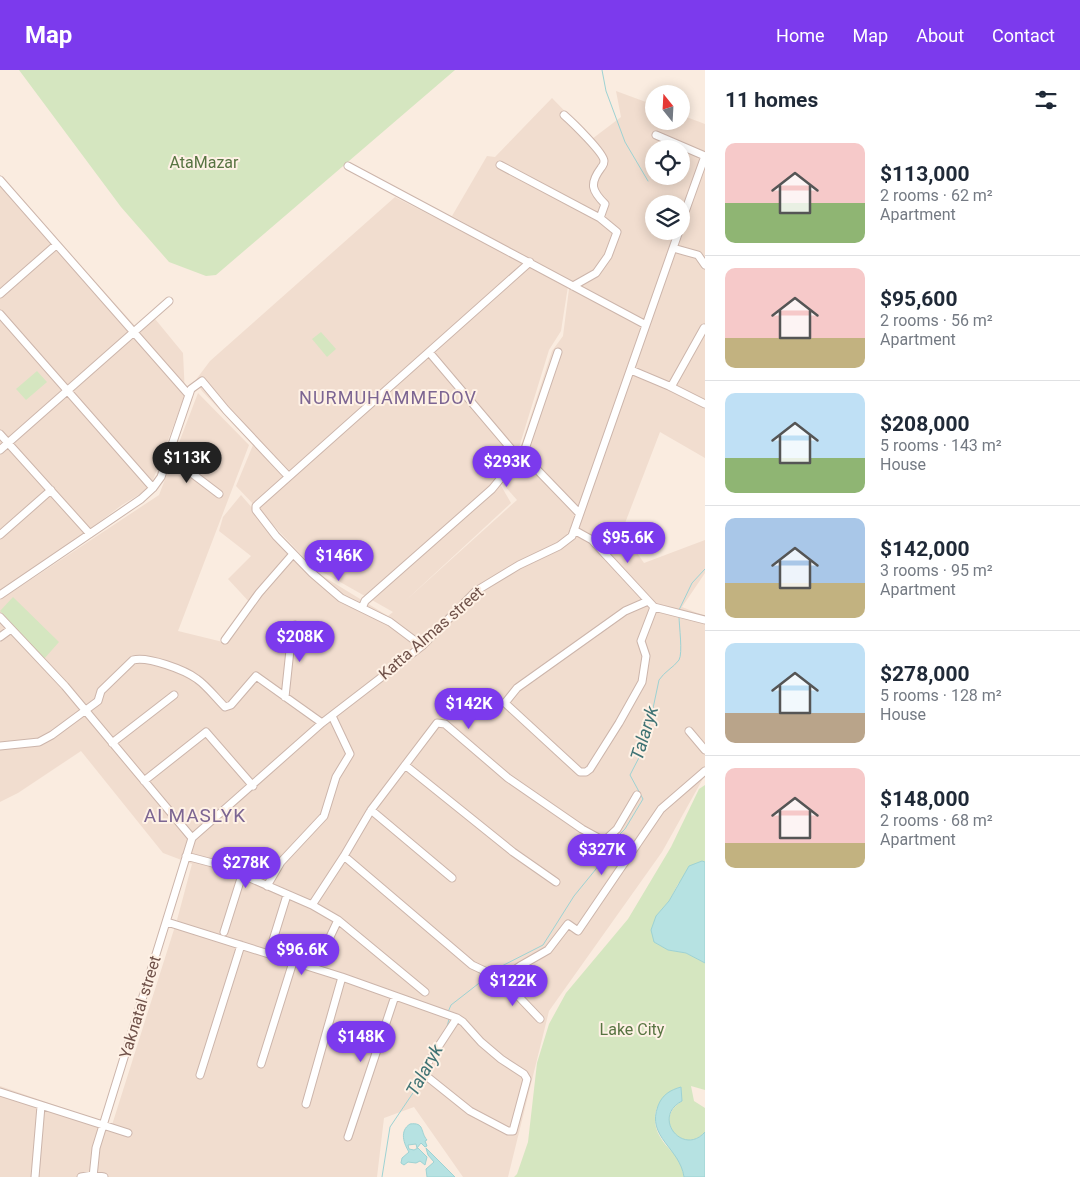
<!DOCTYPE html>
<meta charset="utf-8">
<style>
body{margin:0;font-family:Roboto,sans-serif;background:#f6f6f7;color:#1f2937;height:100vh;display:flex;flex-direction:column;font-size:19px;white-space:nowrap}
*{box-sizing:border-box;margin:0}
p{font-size:16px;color:#747a83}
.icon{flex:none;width:28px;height:28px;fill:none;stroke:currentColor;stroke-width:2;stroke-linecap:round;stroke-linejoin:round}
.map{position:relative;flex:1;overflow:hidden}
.drawer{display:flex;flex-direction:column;background:#fff;width:375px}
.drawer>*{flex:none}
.needle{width:32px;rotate:342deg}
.controls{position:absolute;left:645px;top:15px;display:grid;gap:10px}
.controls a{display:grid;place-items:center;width:45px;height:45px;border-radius:50%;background:#fff;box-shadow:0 2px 12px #0003;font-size:25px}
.price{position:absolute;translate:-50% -42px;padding:0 11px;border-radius:18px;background:#7c3aed;color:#fff;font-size:16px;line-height:32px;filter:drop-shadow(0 1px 2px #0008)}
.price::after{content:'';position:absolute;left:50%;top:30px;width:15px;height:11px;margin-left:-8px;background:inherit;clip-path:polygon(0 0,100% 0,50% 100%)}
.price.active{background:#222;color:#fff}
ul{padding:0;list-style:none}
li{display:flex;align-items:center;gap:15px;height:125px;padding:0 20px}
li+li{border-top:1px solid #e0e1e3}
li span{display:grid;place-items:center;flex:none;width:140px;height:100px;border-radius:10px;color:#555}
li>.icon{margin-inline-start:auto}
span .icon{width:60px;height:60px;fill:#fffc;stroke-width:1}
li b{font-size:21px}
h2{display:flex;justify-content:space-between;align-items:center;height:60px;padding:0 20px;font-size:21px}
header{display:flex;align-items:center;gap:30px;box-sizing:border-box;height:70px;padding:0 25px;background:#7c3aed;color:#fff}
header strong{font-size:24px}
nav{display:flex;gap:28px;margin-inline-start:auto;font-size:18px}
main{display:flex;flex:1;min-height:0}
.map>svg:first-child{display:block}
</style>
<header>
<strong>Map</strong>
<nav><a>Home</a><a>Map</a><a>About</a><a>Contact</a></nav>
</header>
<main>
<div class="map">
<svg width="705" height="1107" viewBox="0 0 705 1107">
<rect width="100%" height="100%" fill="#faece0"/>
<path fill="#f1ddcf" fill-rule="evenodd" d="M 616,21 L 654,35 L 654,51 L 681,51 L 681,45 L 705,54 L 705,388 L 660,362 L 622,461 L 644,493 L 705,470 L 705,503 L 682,537 L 705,546 L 705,705 L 662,782 L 549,941 L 508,1107 L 463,1107 L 414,1037 L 384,1048 L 377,1107 L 0,1107 L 0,1016 L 112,1055 L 177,850 L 192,794 L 163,783 L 81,681 L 18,723 L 0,732 L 0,530 L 159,425 L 198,323 L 249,375 L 178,561 L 227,573 L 252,535 L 228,509 L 251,486 L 219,461 L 223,447 L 241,425 L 298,491 L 388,546 L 393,542 L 312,496 L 236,416 L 253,375 L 202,321 L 195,311 L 210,291 L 395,127 L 568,216 L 561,261 L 549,280 L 513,397 L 500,414 L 511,433 L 404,532 L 517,430 L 503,414 L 525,392 L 519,382 L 552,281 L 563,266 L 570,211 L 452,146 L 487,86 L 495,87 L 552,28 L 592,69 L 621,47 ZM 654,79 L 681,79 L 681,106 L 654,106 ZM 654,134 L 681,134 L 681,161 L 654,161 Z
M 0,105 L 136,257 L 151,244 L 183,283 L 185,325 L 150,418 L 122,435 L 0,526 Z"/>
<path fill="#d5e6c0" d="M 19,0 L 455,0 L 216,205 L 206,206 L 169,192 L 121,137 Z
M 321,262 L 336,279 L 327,287 L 312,269 Z
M 37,301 L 47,312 L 26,330 L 16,319 Z
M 13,527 L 59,572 L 44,589 L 0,541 Z
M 705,715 L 705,792 L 701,791 L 678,814 L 669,831 L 656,846 L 654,872 L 668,880 L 686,883 L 705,893 L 705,1020 L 691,1016 L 694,1031 L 705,1038 L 705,1062 C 684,1086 651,1050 682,1031 L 681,1017 C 661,1024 649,1042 658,1063 C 667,1082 680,1082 684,1107 L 514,1107 L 517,1104 L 528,1072 L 537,993 L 549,954 L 566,923 L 628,849 L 671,777 L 699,719 Z"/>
<path fill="#b6e2e2" stroke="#9dd2d3" d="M 702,791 L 705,792 L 705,893 L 686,883 L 668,880 L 654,872 L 651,860 L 656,846 L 669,831 L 689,796 Z
M 681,1017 L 682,1031 C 651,1047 683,1087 705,1062 L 705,1107 L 684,1107 C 680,1078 646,1067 658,1036 C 662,1025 670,1020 681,1017 Z
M 410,1054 C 425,1052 420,1062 427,1070 L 425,1071 L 427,1076 L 425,1077 L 421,1073 L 417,1078 L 416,1074 L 408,1075 L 409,1079 L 414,1080 L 418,1078 L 427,1087 L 425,1095 L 420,1091 L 416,1093 L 408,1092 L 404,1095 L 401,1093 L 402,1088 L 409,1082 C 404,1074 399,1061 410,1054 Z
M 426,1078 L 455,1107 L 427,1107 L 426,1099 L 434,1092 L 428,1085 Z"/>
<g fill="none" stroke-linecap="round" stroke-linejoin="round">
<path stroke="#9dd2d3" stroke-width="1" d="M 602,0 L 606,21 L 625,72 L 648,111
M 679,540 L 692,513 L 705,499
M 494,900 L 543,875 L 574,826 L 596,799 L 619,765 L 625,759 L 643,729 L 630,705 L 645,676 L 659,610 C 664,602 674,597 679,590 C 683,583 679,556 679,546
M 448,942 L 451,935 L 487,907
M 447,957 L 449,949
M 382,1107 L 390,1057 L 417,1017 L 423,997"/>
<defs>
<path id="minor" d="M 564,45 C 572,52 604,83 604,91 C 604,95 603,95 601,98 C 589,114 592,121 605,134 L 600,148
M 656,65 L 705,86
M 500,95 L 600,148 L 617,162 L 608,186 L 596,203 L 573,216
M 348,96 L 646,255
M 0,110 L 189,325
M 681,153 L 705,86
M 673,178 L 698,185 L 705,195
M 0,224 L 56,175
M 0,244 L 153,418
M 631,300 L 669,316 L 705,334
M 671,317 L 704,258
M 0,364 L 90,464
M 0,380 L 169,231
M 523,385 L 579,443
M 169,386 L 219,424
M 518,387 L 523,385 L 558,282
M 574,460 L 592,470 L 654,537 L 705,550
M 0,465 L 51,420
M 0,525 L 141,429 L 153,418 L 161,407 L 191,319 L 202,311 L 226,340 L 288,406
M 648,531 L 625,541 L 517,618 L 505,633 L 580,702 L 586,702 L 590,699 L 619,653 L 642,612 L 646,586 L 641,571 L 654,537
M 362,538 L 365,531 L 492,419 L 518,387 L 429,282
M 0,547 L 65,616 L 192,768
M 0,567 L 11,559
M 225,570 L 259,523 L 293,484
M 422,576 L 390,552 L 341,528 L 312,503 L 276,466 L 256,440 L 256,436 L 530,192
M 285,627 L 290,580 L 295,555
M 689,661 L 705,680
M 112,673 L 174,625
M 0,676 L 39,672 L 52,665 L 98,631 L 101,621 L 133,590 C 148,586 185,600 197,609 C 207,616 216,628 225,637 L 231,635 L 256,606 L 322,653
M 405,695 L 513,782 L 556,812
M 144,711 L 206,662 L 253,716
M 371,740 L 452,808
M 192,768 L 322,653 L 422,576 L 476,521 L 519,495 L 559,476 L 572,466 L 679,161
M 186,786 L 220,795 L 312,835 L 338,850 L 425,922
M 344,786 L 472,895 L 502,909 L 540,949
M 267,816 L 281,792 L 324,746 L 336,707 L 350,684 L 332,646
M 312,835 L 344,786 L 371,740 L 437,653 L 445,654 L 508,708 L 582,759 L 604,771 L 617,759 L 637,725
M 167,852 L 342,907 L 457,948 L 463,952 L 481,972 L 501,989 L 524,1004 L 527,1009 L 513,1061 L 508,1061 L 470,1041 L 425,1005 L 427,994 L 457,948
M 224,862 L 242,805
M 273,870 L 287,825
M 321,886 L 338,850
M 502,909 L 520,896 L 548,880 L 568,854 L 578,861 L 661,739 L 705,701
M 261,994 L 293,892
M 200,1005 L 241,875
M 0,1022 L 128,1063
M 306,1034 L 342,907
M 348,1067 L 395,926
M 35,1107 L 41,1036
M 81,1107 L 93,1105 L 104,1107
M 93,1107 L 96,1078 L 192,768"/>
</defs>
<use href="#minor" stroke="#ccb5ab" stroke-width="9"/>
<use href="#minor" stroke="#fff" stroke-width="7"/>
</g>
<g text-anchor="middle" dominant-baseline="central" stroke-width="4" stroke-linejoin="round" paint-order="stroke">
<g font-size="16" fill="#587442" stroke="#fef1e5">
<text x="204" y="92">AtaMazar</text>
<text x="632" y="959">Lake City</text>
</g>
<g font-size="16" fill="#6f5149" stroke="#fef1e5">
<text transform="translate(431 563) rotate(-41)">Katta Almas street</text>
<text transform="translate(140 937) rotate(-73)">Yakлatal street</text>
</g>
<g font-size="18" letter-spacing="1" fill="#7c6592" stroke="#fef1e5">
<text x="388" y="327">NURMUHAMMEDOV</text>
</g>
<g font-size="18" font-style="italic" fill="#3f7374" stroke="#fef1e5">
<text transform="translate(644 663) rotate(-73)">Talaryk</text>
<text transform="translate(424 1000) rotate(-61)">Talaryk</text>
</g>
<g font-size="19" letter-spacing="1" fill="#7c6592" stroke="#fef1e5">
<text x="195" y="745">ALMASLYK</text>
</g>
</g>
</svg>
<div class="controls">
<a><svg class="needle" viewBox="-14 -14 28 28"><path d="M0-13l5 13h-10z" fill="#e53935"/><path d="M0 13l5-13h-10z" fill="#747a83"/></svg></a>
<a><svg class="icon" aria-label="locate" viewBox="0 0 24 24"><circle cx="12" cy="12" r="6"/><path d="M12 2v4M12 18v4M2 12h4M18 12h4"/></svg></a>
<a><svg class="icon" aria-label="layers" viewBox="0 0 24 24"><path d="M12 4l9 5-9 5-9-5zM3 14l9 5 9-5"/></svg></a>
</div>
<b class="price active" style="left:187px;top:414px">$113K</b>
<b class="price" style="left:507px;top:418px">$293K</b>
<b class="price" style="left:628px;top:494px">$95.6K</b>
<b class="price" style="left:339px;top:512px">$146K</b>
<b class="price" style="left:300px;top:593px">$208K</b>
<b class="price" style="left:469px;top:660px">$142K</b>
<b class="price" style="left:602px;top:806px">$327K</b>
<b class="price" style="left:246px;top:819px">$278K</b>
<b class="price" style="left:302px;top:906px">$96.6K</b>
<b class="price" style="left:513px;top:937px">$122K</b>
<b class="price" style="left:361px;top:993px">$148K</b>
</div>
<section class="drawer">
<h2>11 homes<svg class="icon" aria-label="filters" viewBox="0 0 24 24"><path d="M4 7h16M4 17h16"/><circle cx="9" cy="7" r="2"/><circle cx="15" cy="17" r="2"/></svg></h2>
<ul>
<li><span style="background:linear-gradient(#f6c9c9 60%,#8fb573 0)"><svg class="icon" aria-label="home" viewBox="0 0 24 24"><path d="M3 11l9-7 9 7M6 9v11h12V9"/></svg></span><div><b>$113,000</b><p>2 rooms · 62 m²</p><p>Apartment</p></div></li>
<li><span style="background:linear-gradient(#f6c9c9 70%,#c2b280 0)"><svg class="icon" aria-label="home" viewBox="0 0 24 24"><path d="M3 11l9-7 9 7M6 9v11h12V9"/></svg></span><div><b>$95,600</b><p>2 rooms · 56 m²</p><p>Apartment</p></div></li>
<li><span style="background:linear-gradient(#bfe0f5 65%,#8fb573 0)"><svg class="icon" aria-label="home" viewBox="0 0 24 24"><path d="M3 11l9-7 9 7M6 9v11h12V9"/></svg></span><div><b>$208,000</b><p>5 rooms · 143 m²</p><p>House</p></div></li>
<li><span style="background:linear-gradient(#a9c7e8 65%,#c2b280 0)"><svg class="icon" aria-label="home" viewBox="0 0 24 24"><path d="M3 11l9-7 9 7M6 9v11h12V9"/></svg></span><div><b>$142,000</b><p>3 rooms · 95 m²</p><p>Apartment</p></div></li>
<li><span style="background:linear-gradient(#bfe0f5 70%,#b9a48a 0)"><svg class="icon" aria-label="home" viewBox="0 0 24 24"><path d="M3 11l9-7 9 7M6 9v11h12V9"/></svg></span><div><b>$278,000</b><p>5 rooms · 128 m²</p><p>House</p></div></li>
<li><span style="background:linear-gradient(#f6c9c9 75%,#c2b280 0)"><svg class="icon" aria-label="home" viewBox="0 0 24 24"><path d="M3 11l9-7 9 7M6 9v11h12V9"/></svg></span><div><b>$148,000</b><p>2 rooms · 68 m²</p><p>Apartment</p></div></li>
</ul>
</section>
</main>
